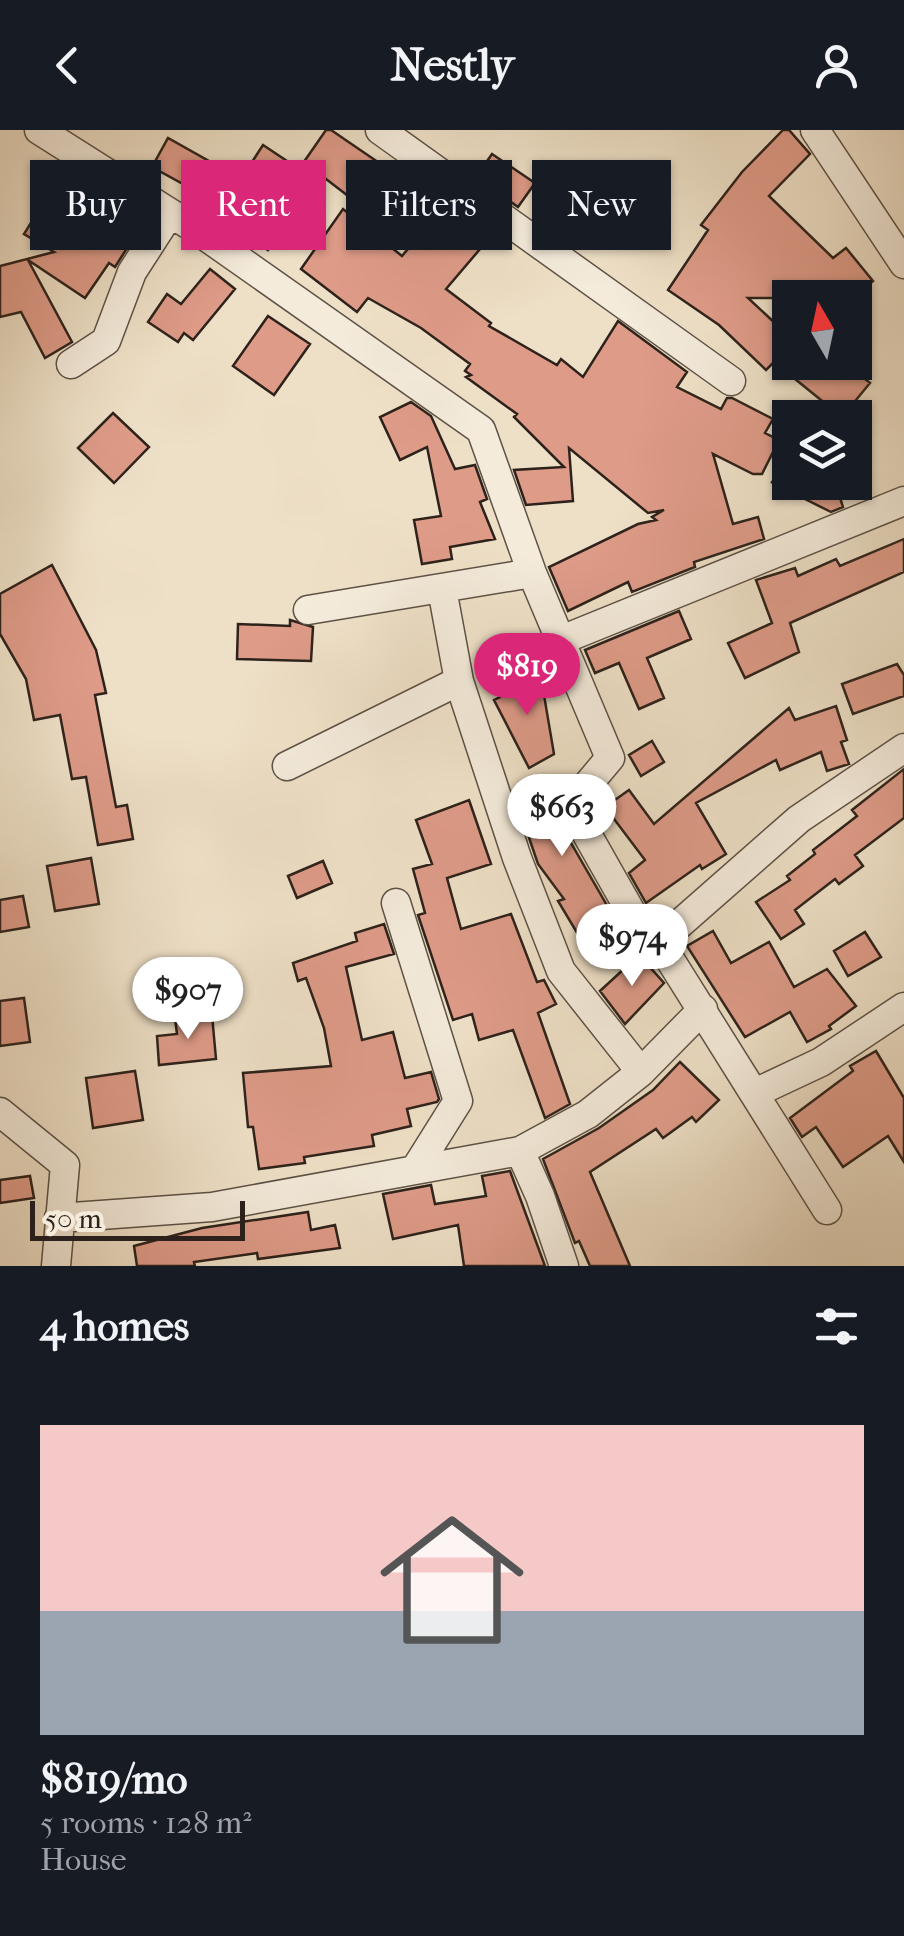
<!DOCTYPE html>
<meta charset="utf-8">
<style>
body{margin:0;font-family:"IM FELL French Canon",serif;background:#242831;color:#f1f3f6;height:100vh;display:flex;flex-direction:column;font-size:38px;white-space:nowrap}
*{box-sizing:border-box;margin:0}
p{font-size:32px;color:#9ea1a6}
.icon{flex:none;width:55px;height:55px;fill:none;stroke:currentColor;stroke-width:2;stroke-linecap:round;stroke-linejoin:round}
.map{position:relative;height:1136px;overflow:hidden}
.panel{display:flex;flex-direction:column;background:#171b24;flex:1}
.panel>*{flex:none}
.banner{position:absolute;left:30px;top:30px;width:845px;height:90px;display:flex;gap:20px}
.needle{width:65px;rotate:351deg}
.buttons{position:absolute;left:772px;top:150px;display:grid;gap:20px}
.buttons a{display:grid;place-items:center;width:100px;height:100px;border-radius:0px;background:#171b24;box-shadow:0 2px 8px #0004;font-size:50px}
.scale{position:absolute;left:30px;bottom:25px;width:215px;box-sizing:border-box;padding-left:10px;border:5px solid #2d221b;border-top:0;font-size:28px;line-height:35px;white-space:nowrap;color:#2d221b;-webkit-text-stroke:8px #f4ebdb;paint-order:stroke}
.price{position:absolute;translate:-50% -85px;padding:0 22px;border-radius:35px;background:#fff;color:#222;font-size:32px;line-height:65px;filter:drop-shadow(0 2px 5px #0008)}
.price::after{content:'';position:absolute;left:50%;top:60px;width:30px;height:22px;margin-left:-15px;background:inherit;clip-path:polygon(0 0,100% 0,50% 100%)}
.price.active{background:#db2777;color:#fff}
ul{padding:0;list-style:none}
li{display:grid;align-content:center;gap:20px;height:530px;padding:0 40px}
li span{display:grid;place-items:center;height:310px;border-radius:0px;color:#555}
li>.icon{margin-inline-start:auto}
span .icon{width:180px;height:180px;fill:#fffc;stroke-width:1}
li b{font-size:42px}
h2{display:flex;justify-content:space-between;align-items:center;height:120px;padding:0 40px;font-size:42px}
.tag{padding:0 35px;border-radius:0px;background:#171b24;box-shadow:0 2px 8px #0004;font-size:35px;line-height:90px}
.tag.active{background:#db2777;color:#fff}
header{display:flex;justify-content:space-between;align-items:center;height:130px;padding:0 40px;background:#171b24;font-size:45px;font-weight:700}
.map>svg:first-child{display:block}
</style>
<header><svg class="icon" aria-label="back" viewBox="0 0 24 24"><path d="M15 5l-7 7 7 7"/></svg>Nestly<svg class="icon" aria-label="person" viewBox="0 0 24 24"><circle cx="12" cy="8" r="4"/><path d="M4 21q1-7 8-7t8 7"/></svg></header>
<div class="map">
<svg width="904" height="1136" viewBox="0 0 904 1136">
<rect width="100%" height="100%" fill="#eee0c7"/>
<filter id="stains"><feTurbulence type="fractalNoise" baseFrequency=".002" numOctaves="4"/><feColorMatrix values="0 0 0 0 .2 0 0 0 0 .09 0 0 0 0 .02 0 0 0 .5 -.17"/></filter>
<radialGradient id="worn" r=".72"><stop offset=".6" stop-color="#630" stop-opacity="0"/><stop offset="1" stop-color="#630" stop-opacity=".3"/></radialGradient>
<path fill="#de9b88" stroke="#2d221b" stroke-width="2.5" d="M 326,0 L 331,0 L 391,41 L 365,79 L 326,49 L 268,120 L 216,87 L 223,76 L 152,37 L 168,8 L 241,49 L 263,15 L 299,39 Z
M 783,0 L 789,0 L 810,24 L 769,66 L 833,128 L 846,118 L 873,151 L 852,168 L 748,168 L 790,207 L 790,232 L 844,232 L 870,253 L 842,287 L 774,232 L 766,240 L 719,195 L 668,160 L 708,100 L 701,95 L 742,42 Z
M 492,24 L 535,53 L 518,77 L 476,47 Z
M 58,49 L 141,96 L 115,137 L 109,133 L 85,168 L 28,130 L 72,212 L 45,228 L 21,182 L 0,187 L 0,136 L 54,122 L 24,104 Z
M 443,77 L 486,112 L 446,159 L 491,193 L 489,196 L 557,235 L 561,229 L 583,247 L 618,191 L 687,242 L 677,257 L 721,279 L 727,268 L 732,268 L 773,289 L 765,303 L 779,310 L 762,344 L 753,344 L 713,324 L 733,394 L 758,387 L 764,409 L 694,432 L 695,437 L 632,462 L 628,452 L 568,481 L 549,437 L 638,394 L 656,390 L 652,387 L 664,380 L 648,383 L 569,318 L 573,371 L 526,375 L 514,340 L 564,337 L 514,287 L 517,284 L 466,247 L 471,245 L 465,241 L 470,234 L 421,198 L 368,168 L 357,182 L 301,139 L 343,79 L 402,126 Z
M 210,139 L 235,159 L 193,210 L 184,203 L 178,212 L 148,192 L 167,164 L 181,174 Z
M 268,186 L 310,214 L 274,265 L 233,236 Z
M 411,272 L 431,286 L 455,339 L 475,335 L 487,369 L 480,372 L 495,409 L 450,417 L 452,429 L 422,434 L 414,390 L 441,386 L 427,317 L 400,330 L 380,287 Z
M 113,283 L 149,317 L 114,353 L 78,318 Z
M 771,352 L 835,352 L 843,377 L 831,382 Z
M 904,409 L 904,442 L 790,493 L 799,522 L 745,548 L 728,513 L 772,493 L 756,450 L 795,438 L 798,446 L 836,429 L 840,436 Z
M 52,435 L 96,520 L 106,563 L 95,565 L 116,677 L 127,675 L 133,709 L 98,715 L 86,647 L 72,649 L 60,585 L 34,590 L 26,549 L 0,504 L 0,464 Z
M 679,481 L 691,509 L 647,528 L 664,568 L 639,579 L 619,533 L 595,543 L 585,520 Z
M 290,490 L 313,497 L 311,531 L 237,529 L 238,494 L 290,496 Z
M 897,534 L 904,545 L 904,566 L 853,584 L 842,554 Z
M 534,542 L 544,565 L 554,624 L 529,638 L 494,570 L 500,567 L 497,557 Z
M 836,576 L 847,610 L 841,612 L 849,634 L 827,641 L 821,622 L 780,640 L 776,630 L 696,673 L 726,724 L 702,739 L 700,735 L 646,773 L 629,743 L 645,730 L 605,677 L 629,660 L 654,694 L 789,578 L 795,590 Z
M 652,611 L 664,632 L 641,646 L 629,625 Z
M 904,639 L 904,688 L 855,725 L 863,736 L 839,754 L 835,749 L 795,780 L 804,794 L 781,809 L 756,772 L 790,750 L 787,746 L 815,724 L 813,720 L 857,686 L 852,680 Z
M 558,649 L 567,706 L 616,791 L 582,811 L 558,771 L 564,769 L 538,734 L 525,696 L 519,656 Z
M 469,670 L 491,734 L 447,748 L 461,799 L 511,784 L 537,852 L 544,850 L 556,874 L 538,883 L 570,974 L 545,988 L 513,900 L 479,910 L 472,884 L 453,890 L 418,785 L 425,783 L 413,739 L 432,734 L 416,690 Z
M 91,728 L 99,774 L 55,781 L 47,736 Z
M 323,731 L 332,753 L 297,768 L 288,746 Z
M 23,766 L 29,797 L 0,802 L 0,770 Z
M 384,794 L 394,824 L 346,837 L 362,910 L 393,902 L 405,948 L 431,942 L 439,969 L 437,972 L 407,979 L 411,996 L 372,1005 L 374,1016 L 304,1027 L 305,1033 L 259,1039 L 253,997 L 248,997 L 243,943 L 331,936 L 324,898 L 306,848 L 298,851 L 293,833 L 357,811 L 355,803 Z
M 713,801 L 731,833 L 769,812 L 794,857 L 827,839 L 856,876 L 829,896 L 831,899 L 807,912 L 790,882 L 745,907 L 687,816 Z
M 865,802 L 881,827 L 848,846 L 834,821 Z
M 639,825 L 664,853 L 625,894 L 600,861 Z
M 24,868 L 30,912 L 0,916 L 0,871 Z
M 212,885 L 216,929 L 159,935 L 157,906 L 177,904 L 175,888 Z
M 876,921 L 904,968 L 904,1032 L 888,1006 L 843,1037 L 816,997 L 802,1007 L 790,988 L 853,941 L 850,936 Z
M 680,932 L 719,970 L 696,992 L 692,987 L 663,1008 L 656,999 L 590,1042 L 630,1136 L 590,1136 L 579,1111 L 575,1113 L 543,1029 L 599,998 L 653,960 Z
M 135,941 L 143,990 L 93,998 L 86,948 Z
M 510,1041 L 545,1136 L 464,1136 L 458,1095 L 393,1109 L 383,1064 L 431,1055 L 435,1074 L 486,1066 L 482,1046 Z
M 30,1046 L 34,1068 L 0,1073 L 0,1050 Z
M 308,1082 L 311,1100 L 335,1095 L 340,1118 L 258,1129 L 257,1123 L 194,1132 L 195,1136 L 137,1136 L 134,1116 L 202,1098 Z"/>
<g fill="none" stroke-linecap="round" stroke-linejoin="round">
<defs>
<path id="minor" d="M 39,0 L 194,98 L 481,300 L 532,443 L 610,628 L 584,659 L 584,699 L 635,789 L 659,812 L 827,1080
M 380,0 L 731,251
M 815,0 L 904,134
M 71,234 L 106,211 L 132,142 L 170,83
M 442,459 L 459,551 L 517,728 L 561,841 L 641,942
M 308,480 L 532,443
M 559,511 L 904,371
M 287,636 L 459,551
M 396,773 L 458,971 L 416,1038
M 659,812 L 799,689 L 904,618
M 755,963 L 821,932 L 904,877
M 0,982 L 65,1035 L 56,1136
M 520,1021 L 540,1066 L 564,1136
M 59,1088 L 212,1077 L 520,1021 L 588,984 L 641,942 L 703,879"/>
</defs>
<use href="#minor" stroke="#5d5246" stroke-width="31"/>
<use href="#minor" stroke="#f4ebdb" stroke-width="28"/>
</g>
<rect width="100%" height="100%" filter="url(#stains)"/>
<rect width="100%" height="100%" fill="url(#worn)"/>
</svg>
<div class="buttons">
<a><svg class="needle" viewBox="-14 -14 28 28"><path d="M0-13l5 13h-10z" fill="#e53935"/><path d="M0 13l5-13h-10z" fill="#9ea1a6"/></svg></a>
<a><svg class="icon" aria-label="layers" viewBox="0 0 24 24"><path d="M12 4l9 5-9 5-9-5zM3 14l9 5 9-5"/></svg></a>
</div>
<div class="scale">50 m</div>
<b class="price active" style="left:527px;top:588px">$819</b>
<b class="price" style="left:562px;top:729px">$663</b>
<b class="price" style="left:632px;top:859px">$974</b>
<b class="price" style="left:188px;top:912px">$907</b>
<div class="banner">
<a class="tag">Buy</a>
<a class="tag active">Rent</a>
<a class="tag">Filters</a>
<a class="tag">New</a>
</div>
</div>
<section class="panel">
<h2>4 homes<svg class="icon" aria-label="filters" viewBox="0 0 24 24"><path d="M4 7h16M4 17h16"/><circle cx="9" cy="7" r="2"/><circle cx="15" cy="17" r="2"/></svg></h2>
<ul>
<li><span style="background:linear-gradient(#f6c9c9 60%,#9aa5b1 0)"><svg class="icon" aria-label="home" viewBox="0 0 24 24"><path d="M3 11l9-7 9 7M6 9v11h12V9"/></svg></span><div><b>$819/mo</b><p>5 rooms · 128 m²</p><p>House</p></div></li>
</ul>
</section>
